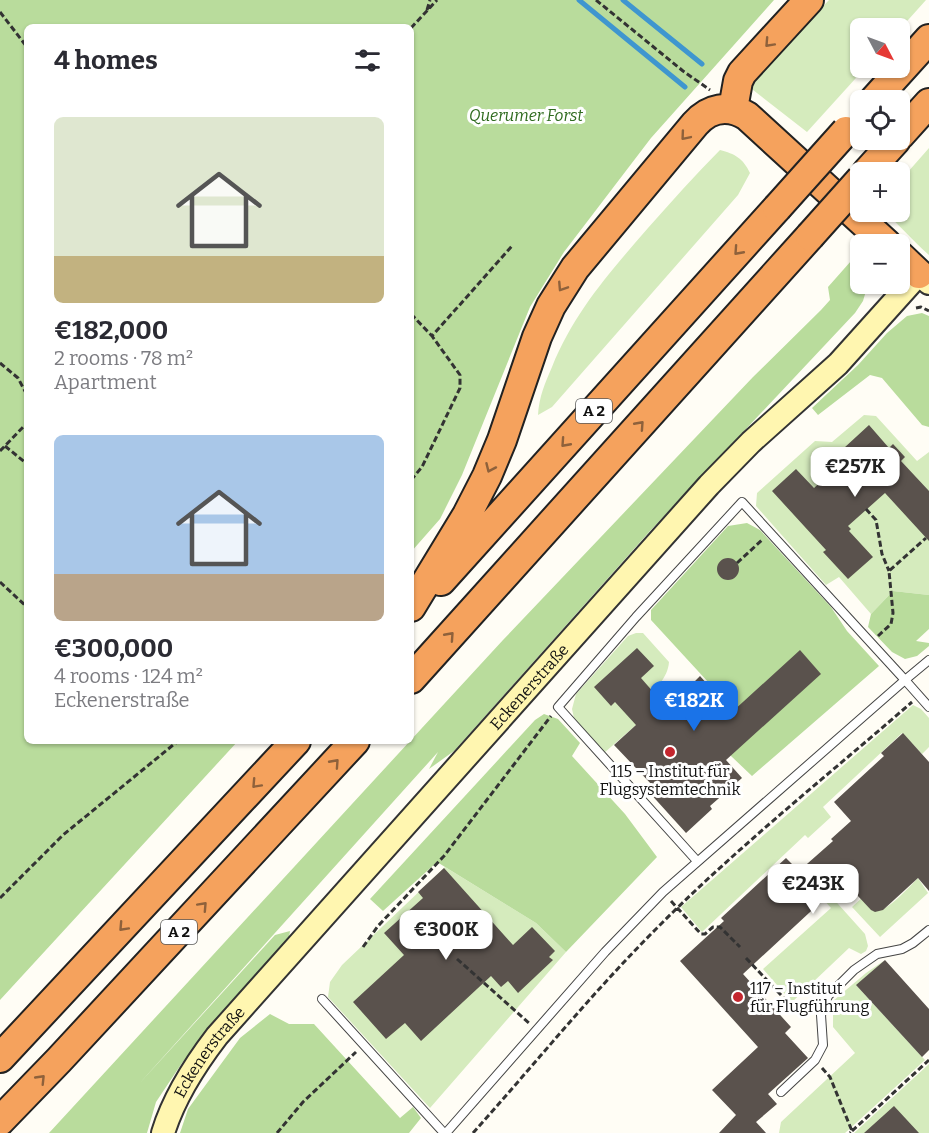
<!DOCTYPE html>
<meta charset="utf-8">
<style>
body{margin:0;font-family:Bitter,serif;background:#f2f2f3;color:#2b2b33;height:100vh;display:flex;flex-direction:column;font-size:22px;white-space:nowrap}
*{box-sizing:border-box;margin:0}
p{font-size:20px;color:#7c7c81}
.icon{flex:none;width:33px;height:33px;fill:none;stroke:currentColor;stroke-width:2;stroke-linecap:round;stroke-linejoin:round}
.map{position:relative;flex:1;overflow:hidden}
.panel{position:absolute;left:24px;top:24px;width:390px;height:720px;display:flex;flex-direction:column;background:#fff;border-radius:9px;box-shadow:0 2px 4px #0004}
.panel>*{flex:none}
.needle{width:39px;rotate:131deg}
.fabs{position:absolute;left:850px;top:18px;display:grid;gap:12px}
.fabs a{display:grid;place-items:center;width:60px;height:60px;border-radius:9px;background:#fff;box-shadow:0 2px 4px #0004;font-size:30px}
.price{position:absolute;translate:-50% -51px;padding:0 14px;border-radius:12px;background:#fff;color:#222;font-size:20px;line-height:39px;filter:drop-shadow(0 2px 3px #0008)}
.price::after{content:'';position:absolute;left:50%;top:36px;width:18px;height:14px;margin-left:-9px;background:inherit;clip-path:polygon(0 0,100% 0,50% 100%)}
.price.on{background:#1a73e8;color:#fff}
ul{padding:0;list-style:none}
li{display:grid;align-content:center;gap:12px;height:318px;padding:0 30px}
li span{display:grid;place-items:center;height:186px;border-radius:9px;color:#555}
li>.icon{margin-inline-start:auto}
span .icon{width:108px;height:108px;fill:#fffc;stroke-width:1}
li b{font-size:26px}
h2{display:flex;justify-content:space-between;align-items:center;height:72px;padding:0 30px;font-size:26px}
.map>svg:first-child{display:block}
</style>
<div class="map">
<svg width="929" height="1133" viewBox="0 0 929 1133">
<rect width="100%" height="100%" fill="#fffdf5"/>
<path fill="#d5ebbd" d="M 829,0 L 926,0 L 900,29 L 861,28 L 861,68 L 865,68 L 807,132 L 748,86 Z
M 929,148 L 929,255 C 913,241 900,225 884,212 L 900,212 L 900,181 Z
M 720,150 C 735,154 743,158 750,173 L 738,195 L 552,407 L 538,415 C 539,397 545,383 552,367 C 574,312 610,272 648,228 C 672,201 695,175 720,150 Z
M 864,415 L 876,416 L 917,461 L 929,452 L 929,595 L 893,591 L 871,614 L 839,577 L 826,585 L 756,506 L 757,493 L 815,441 L 832,442 Z
M 636,633 L 643,633 L 669,662 C 668,678 654,691 643,701 L 652,711 L 604,753 L 574,718 L 572,709 L 576,694 L 628,636 Z
M 913,705 L 921,709 L 929,718 L 929,747 L 922,754 L 902,733 L 823,807 L 831,817 L 808,838 L 805,835 L 702,932 L 681,907 Z
M 445,867 L 536,923 L 566,952 L 430,1108 L 328,997 L 330,982 L 342,965 Z
M 918,878 L 928,893 L 880,937 L 852,907 L 866,894 C 868,935 906,890 918,878 Z
M 821,885 L 865,934 L 868,946 L 866,951 L 861,954 L 849,948 L 792,1002 L 763,969 L 831,908 L 815,890 Z
M 885,960 L 857,986 L 925,1060 L 845,1133 L 779,1133 L 781,1122 L 855,1053 L 833,1027 L 833,1001 L 866,973 Z
M 929,1064 L 929,1133 L 854,1133 Z"/>
<path fill="#b9dc9c" d="M 0,0 L 774,0 L 651,138 L 564,252 L 530,307 L 462,475 L 440,519 L 411,552 L 411,27 L 27,27 L 27,741 L 238,741 L 0,1000 Z
M 851,261 L 861,265 L 861,284 L 868,284 L 863,301 L 855,313 L 650,531 L 454,751 L 429,769 L 438,752 L 138,1085 L 275,935 L 290,931 L 288,945 L 216,1022 L 182,1063 L 156,1102 L 147,1133 L 49,1133 L 503,640 L 753,377 L 821,310 L 830,300 L 828,287 Z
M 922,313 L 929,316 L 929,427 L 922,425 L 882,378 L 870,375 L 818,415 L 812,408 L 858,365 L 887,333 L 907,316 Z
M 747,523 L 760,530 L 831,607 L 847,631 L 879,666 L 752,776 L 731,756 L 732,708 L 651,620 L 651,610 L 728,526 Z
M 893,591 L 929,595 L 929,629 L 916,641 L 929,643 L 929,646 L 917,656 L 905,659 L 892,652 L 868,627 L 871,614 Z
M 544,714 L 558,719 L 580,743 L 572,756 L 625,814 L 657,857 L 566,952 L 536,923 L 437,862 L 383,911 L 370,899 L 535,720 Z
M 270,1014 L 289,1024 L 314,1024 L 400,1118 L 413,1107 L 421,1118 L 409,1133 L 180,1133 L 188,1109 L 240,1038 Z"/>
<g fill="none" stroke-linecap="round" stroke-linejoin="round">
<path stroke="#3f96cf" stroke-width="5" d="M 579,0 L 685,87
M 623,0 L 702,64"/>
</g>
<path fill="#5a524d" d="M 869,425 L 889,448 L 893,444 L 905,457 L 901,461 L 929,491 L 929,541 L 885,493 L 848,526 L 851,529 L 849,531 L 873,557 L 848,579 L 823,552 L 826,550 L 772,491 L 796,469 L 814,488 L 851,454 L 844,448 Z
M717 569a11 11 0 1 1 22 0a11 11 0 1 1-22 0Z
M 637,648 L 654,666 L 641,678 L 662,702 L 681,685 L 686,690 L 700,676 L 732,712 L 800,650 L 821,674 L 726,760 L 742,778 L 710,806 L 712,809 L 686,833 L 648,791 L 653,786 L 614,745 L 636,725 L 615,702 L 611,706 L 594,687 Z
M 903,733 L 929,762 L 929,891 L 918,878 L 883,910 L 875,912 L 871,910 L 857,895 L 850,902 L 836,888 L 743,974 L 791,1027 L 785,1033 L 808,1058 L 768,1094 L 777,1104 L 756,1122 L 766,1133 L 719,1133 L 736,1115 L 712,1090 L 758,1047 L 680,961 L 724,921 L 721,918 L 786,858 L 799,871 L 833,841 L 831,839 L 851,821 L 834,802 L 884,756 L 881,753 Z
M 444,868 L 513,945 L 532,927 L 555,951 L 549,957 L 553,960 L 518,993 L 508,981 L 501,987 L 491,976 L 421,1041 L 405,1023 L 386,1039 L 353,1002 L 404,955 L 384,933 L 423,898 L 418,892 Z
M 885,960 L 929,1009 L 929,1050 L 922,1057 L 856,985 Z
M 894,1106 L 919,1133 L 864,1133 Z"/>
<g fill="none" stroke-linecap="round" stroke-linejoin="round">
<defs>
<path id="lane" d="M 929,660 L 905,680 L 929,707
M 322,999 L 444,1133
M 781,1092 L 815,1060 L 823,1045 L 821,1015 L 828,996 L 854,970 L 877,954 L 902,949 L 913,943 L 929,930
M 446,1133 L 605,952 L 663,892 L 905,680 L 742,502 L 636,617 L 558,707 L 697,861"/>
<g id="secondary">
<path id="s1" d="M 163,1133 C 174,1097 194,1066 217,1036 L 709,485 L 751,442 L 838,364 L 919,274 L 929,283"/>
</g>
<path id="highway" d="M 874,100 L 929,39
M 733,109 L 738,81 L 742,73 L 809,0
M 900,135 L 929,103
M 867,172 L 896,140
M 900,256 L 919,274
M 441,581 L 777,208
M 411,607 L 467,515 L 487,476 L 502,440 L 537,337 L 551,306 L 575,268 L 695,124 C 709,108 728,104 747,116 L 887,244
M 411,679 L 810,236
M 0,1058 L 296,741
M 0,1121 L 59,1060 L 355,741"/>
</defs>
<use href="#lane" stroke="#444" stroke-width="10"/>
<use href="#secondary" stroke="#333" stroke-width="26"/>
<use href="#highway" stroke="#222" stroke-width="32"/>
<path stroke="#333" stroke-width="3" stroke-dasharray="6 3" stroke-linecap="butt" d="M 596,0 L 683,71 L 710,90
M 427,10 L 430,0
M 0,12 L 27,47
M 411,28 L 437,0
M 916,308 L 921,307 L 929,311
M 411,314 L 432,336
M 0,363 L 18,378 L 27,395
M 5,446 L 27,464
M 0,451 L 27,423
M 411,480 L 422,467 L 460,388 L 460,375 L 432,336 L 512,246
M 866,509 L 876,520 L 882,554 L 889,571
M 737,563 L 762,540
M 0,582 L 27,607
M 878,636 L 891,624 L 893,613 L 889,571 L 926,538
M 0,898 L 63,835 L 178,741
M 671,901 L 701,934 L 705,934 L 713,927 L 720,927 L 740,947
M 363,947 L 378,926 L 444,856 L 551,716
M 746,958 L 797,1012 L 810,1014
M 457,959 L 529,1023
M 822,1068 L 830,1077 L 852,1131 L 850,1133
M 852,1131 L 929,1060
M 277,1133 L 303,1102 L 356,1052
M 473,1133 C 534,1065 591,994 656,929 C 736,848 826,777 912,702"/>
<use href="#lane" stroke="#fff" stroke-width="8"/>
<use href="#secondary" stroke="#fff6b0" stroke-width="22"/>
<use href="#highway" stroke="#f5a25d" stroke-width="28"/>
<defs>
<path id="highway-bridge" d="M 777,208 L 846,131
M 810,236 L 861,179"/>
</defs>
<use href="#highway-bridge" stroke="#222" stroke-width="32" stroke-linecap="butt"/>
<use href="#highway-bridge" stroke="#f5a25d" stroke-width="28"/>
</g>
<defs><path id="oneway-chevron" d="M-2-3.5L2.5 0L-2 3.5" fill="none" stroke-width="1.6" stroke-linecap="round" stroke-linejoin="round" transform="scale(1.5)"/></defs>
<g stroke="#8e613b">
<use href="#oneway-chevron" transform="translate(769 43) rotate(133)"/>
<use href="#oneway-chevron" transform="translate(685 136) rotate(130)"/>
<use href="#oneway-chevron" transform="translate(738 251) rotate(132)"/>
<use href="#oneway-chevron" transform="translate(562 287) rotate(123)"/>
<use href="#oneway-chevron" transform="translate(640 425) rotate(-48)"/>
<use href="#oneway-chevron" transform="translate(565 443) rotate(132)"/>
<use href="#oneway-chevron" transform="translate(490 468) rotate(114)"/>
<use href="#oneway-chevron" transform="translate(450 636) rotate(-48)"/>
<use href="#oneway-chevron" transform="translate(335 763) rotate(-48)"/>
<use href="#oneway-chevron" transform="translate(256 784) rotate(133)"/>
<use href="#oneway-chevron" transform="translate(203 906) rotate(-47)"/>
<use href="#oneway-chevron" transform="translate(123 927) rotate(133)"/>
<use href="#oneway-chevron" transform="translate(41 1079) rotate(-46)"/>
</g>
<g fill="#c4262e" stroke="#fff" stroke-width="2">
<circle cx="670" cy="752" r="6"/>
<circle cx="738" cy="997" r="6"/>
</g>
<g text-anchor="middle" dominant-baseline="central" stroke-width="6" stroke-linejoin="round" paint-order="stroke">
<g fill="#fff" stroke="#585858" stroke-width="1.5">
<rect x="576" y="399" width="36" height="24" rx="4.5"/>
<rect x="161" y="920" width="36" height="24" rx="4.5"/>
</g>
<g font-size="15" font-weight="bold" fill="#111">
<text x="594" y="411">A 2</text>
<text x="179" y="932">A 2</text>
</g>
<g font-size="16" font-style="italic" fill="#2f6b1f" stroke="#fff">
<text x="526" y="115">Querumer Forst</text>
</g>
<g font-size="16" fill="#111" stroke="#fff">
<text stroke="none"><textPath href="#s1" startOffset="580">Eckenerstraße</textPath></text>
<text stroke="none"><textPath href="#s1" startOffset="94">Eckenerstraße</textPath></text>
</g>
<g font-size="16" fill="#111" stroke="#fff">
<text x="670" y="771">115 – Institut für<tspan x="670" dy="18">Flugsystemtechnik</tspan></text>
<text x="750" y="988" text-anchor="start">117 – Institut<tspan x="750" dy="18">für Flugführung</tspan></text>
</g>
</g>
</svg>
<div class="fabs">
<a><svg class="needle" viewBox="-14 -14 28 28"><path d="M0-13l5 13h-10z" fill="#e53935"/><path d="M0 13l5-13h-10z" fill="#7c7c81"/></svg></a>
<a><svg class="icon" aria-label="locate" viewBox="0 0 24 24"><circle cx="12" cy="12" r="6"/><path d="M12 2v4M12 18v4M2 12h4M18 12h4"/></svg></a>
<a>+</a>
<a>−</a>
</div>
<b class="price" style="left:855px;top:498px">€257K</b>
<b class="price on" style="left:694px;top:732px">€182K</b>
<b class="price" style="left:813px;top:915px">€243K</b>
<b class="price" style="left:446px;top:961px">€300K</b>
<section class="panel">
<h2>4 homes<svg class="icon" aria-label="filters" viewBox="0 0 24 24"><path d="M4 7h16M4 17h16"/><circle cx="9" cy="7" r="2"/><circle cx="15" cy="17" r="2"/></svg></h2>
<ul>
<li><span style="background:linear-gradient(#dfe7d0 75%,#c2b280 0)"><svg class="icon" aria-label="home" viewBox="0 0 24 24"><path d="M3 11l9-7 9 7M6 9v11h12V9"/></svg></span><div><b>€182,000</b><p>2 rooms · 78 m²</p><p>Apartment</p></div></li>
<li><span style="background:linear-gradient(#a9c7e8 75%,#b9a48a 0)"><svg class="icon" aria-label="home" viewBox="0 0 24 24"><path d="M3 11l9-7 9 7M6 9v11h12V9"/></svg></span><div><b>€300,000</b><p>4 rooms · 124 m²</p><p>Eckenerstraße</p></div></li>
</ul>
</section>
</div>
